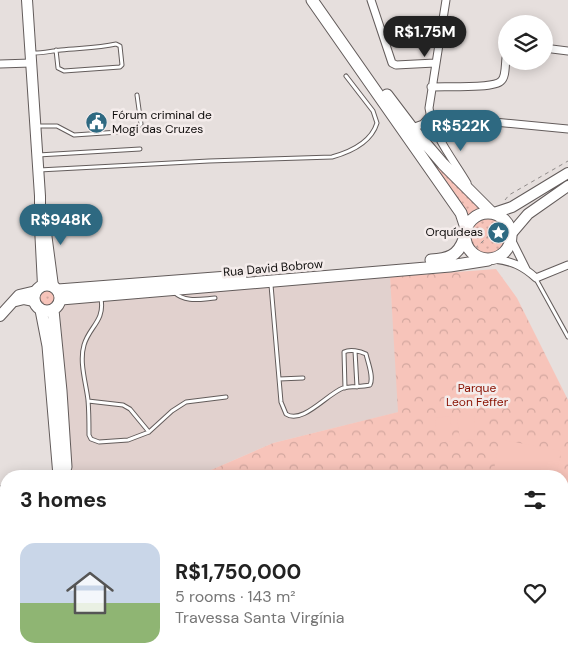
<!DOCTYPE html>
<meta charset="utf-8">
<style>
body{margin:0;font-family:"DM Sans",sans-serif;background:#f6f6f6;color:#222;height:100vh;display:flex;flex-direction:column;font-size:19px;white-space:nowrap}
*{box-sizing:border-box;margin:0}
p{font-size:16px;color:#767676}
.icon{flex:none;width:28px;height:28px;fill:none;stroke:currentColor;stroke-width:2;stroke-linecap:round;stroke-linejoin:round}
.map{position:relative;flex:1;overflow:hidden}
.sheet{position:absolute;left:0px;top:470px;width:569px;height:195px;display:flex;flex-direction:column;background:#fff;border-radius:20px 20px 0 0;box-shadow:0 2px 12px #0003}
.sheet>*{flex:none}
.buttons{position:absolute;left:498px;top:15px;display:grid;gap:10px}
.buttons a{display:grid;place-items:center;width:55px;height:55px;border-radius:50%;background:#fff;box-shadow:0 2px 12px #0003;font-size:25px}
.price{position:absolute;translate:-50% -42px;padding:0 11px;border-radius:18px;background:#2e6981;color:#fff;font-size:16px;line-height:32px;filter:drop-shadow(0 1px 2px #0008)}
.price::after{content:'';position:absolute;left:50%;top:30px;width:15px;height:11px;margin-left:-8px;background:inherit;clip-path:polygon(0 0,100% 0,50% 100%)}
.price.on{background:#222;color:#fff}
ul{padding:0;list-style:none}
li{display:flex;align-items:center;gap:15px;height:125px;padding:0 20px}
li+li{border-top:1px solid #e0e0e0}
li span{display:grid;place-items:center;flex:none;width:140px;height:100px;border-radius:15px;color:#555}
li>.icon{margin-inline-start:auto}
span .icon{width:60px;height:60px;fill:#fffc;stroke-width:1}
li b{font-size:21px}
h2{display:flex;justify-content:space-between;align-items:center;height:60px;padding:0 20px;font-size:21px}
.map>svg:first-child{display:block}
</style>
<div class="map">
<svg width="568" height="665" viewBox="0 0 568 665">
<defs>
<pattern id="grass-dots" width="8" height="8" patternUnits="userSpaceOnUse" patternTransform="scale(1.25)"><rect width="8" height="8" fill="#f7c4ba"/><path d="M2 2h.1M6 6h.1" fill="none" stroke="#d3a79f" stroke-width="1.8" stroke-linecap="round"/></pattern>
<pattern id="park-crowns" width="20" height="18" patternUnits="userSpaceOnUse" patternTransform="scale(1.25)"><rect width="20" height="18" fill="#f7c4ba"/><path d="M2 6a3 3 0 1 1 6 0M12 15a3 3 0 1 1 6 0" fill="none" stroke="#d3a79f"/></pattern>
</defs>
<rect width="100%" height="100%" fill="#e6dfdd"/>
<path fill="#e1d1ce" d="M 390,277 L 399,412 L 273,443 L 197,476 L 72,476 L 60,311 L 61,306 L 65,303 Z"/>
<path fill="url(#grass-dots)" d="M 411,133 L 482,212 L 475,214 L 468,220 Z
M470 237a18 18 0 1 1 36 0a18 18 0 1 1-36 0Z
M40 299a8 8 0 1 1 16 0a8 8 0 1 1-16 0Z"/>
<path fill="url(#park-crowns)" d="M 496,269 L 517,298 L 568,400 L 568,665 L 85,665 L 85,659 L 562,659 L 562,476 L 197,476 L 273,443 L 398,412 L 390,277 Z"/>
<path fill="#f7c4ba" d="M 474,414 L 475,439 L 460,441 L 457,415 Z
M 450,416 L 453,441 L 436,443 L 435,418 Z
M 499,439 L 561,451 L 556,476 L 493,476 Z"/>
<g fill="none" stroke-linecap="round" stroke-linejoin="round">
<defs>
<path id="service" d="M 34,53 C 43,53 51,51 61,50 C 79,48 98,48 116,44 L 120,46 L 122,65 L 120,67 L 64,71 L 58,68 L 56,50
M 36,126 L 57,126 L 74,135 L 134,131 L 141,124 L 137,95
M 38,155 L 140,149
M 39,170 L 209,161 L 332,157 C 350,152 371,143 377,123 L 373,111 L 346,76
M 536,279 L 568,337
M 271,285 L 281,402 L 286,414 C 302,425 327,394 343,388 C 352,386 361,387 370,385 C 374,377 368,363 366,354 C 360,351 350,349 344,352 L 345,388
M 174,292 C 185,303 201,299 215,298
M 101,299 C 105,321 89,327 84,345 C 79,362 86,383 88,400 C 89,412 89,424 89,435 L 91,439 L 99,442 L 128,440 L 149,432 L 172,411 L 186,402 L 226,397
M 355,351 L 357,387
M 279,379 L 303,378
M 88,401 L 123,405 L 130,409 L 149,432
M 0,488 L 6,487"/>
<path id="minor" d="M 371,0 L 392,63 L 396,65 L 435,63
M 446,0 L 429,108 C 433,136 453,159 467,183
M 544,48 L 568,51
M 0,64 L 31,63
M 431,87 C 444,86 494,89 501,81 C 506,77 505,65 506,58
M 430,116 L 568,129
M 412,128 L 423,124 L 430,116
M 511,239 L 526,269
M 494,259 C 512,261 523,266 536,278 L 568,265"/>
<path id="secondary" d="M 27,0 L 40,196 L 40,227 L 43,285
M 46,233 L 53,286
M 16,301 L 24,299 L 34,301
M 0,316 L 19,295 L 36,291"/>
<path id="primary" d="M 494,213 L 512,207 L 568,173
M 511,234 L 528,214 L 568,186"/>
<path id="trunk" d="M 312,0 L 461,213 L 466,228
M 387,95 L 412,128 L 443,164 L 491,212
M465 236a23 23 0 1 1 46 0a23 23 0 1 1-46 0Z
M 431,260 C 448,259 458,256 464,239
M34 298a13 13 0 1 1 26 0a13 13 0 1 1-26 0Z
M 58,290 L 241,276
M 61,299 L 450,266 L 488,260
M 41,310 L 48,346 L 59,476
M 53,310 L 61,391 L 66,467
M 72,659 L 73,665
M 82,659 L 83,665"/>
</defs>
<use href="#service" stroke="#635c5b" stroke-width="5"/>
<use href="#minor" stroke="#635c5b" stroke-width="9"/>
<use href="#secondary" stroke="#635c5b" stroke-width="12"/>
<use href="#primary" stroke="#635c5b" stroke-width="12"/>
<use href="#trunk" stroke="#635c5b" stroke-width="13"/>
<path stroke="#8f8a89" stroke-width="1" stroke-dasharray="4 4" stroke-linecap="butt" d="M 505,200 L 509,195 L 568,161
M 469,254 L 508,218"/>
<use href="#service" stroke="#fff" stroke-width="3"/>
<use href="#minor" stroke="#fff" stroke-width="7"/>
<use href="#secondary" stroke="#fff" stroke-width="10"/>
<use href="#primary" stroke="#fff" stroke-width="10"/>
<use href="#trunk" stroke="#fff" stroke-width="11"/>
</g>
<defs>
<symbol id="civic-disc" viewBox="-11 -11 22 22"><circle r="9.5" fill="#2e6981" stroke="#f4eceb"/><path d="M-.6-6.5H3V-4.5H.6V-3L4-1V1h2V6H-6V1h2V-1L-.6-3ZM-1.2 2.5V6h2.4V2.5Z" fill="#fff"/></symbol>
<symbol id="sight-disc" viewBox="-11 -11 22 22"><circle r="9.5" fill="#2e6981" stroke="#f4eceb"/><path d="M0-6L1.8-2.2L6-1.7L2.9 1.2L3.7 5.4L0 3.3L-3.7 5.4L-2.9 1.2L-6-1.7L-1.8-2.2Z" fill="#fff"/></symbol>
</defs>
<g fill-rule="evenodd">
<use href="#civic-disc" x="84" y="110" width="25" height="25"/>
<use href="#sight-disc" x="486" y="220" width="25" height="25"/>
</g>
<g text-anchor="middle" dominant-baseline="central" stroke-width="5" stroke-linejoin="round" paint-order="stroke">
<g font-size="12" fill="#0e0c0b" stroke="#f4eceb" text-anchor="start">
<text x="112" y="115">Fórum criminal de<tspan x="112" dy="14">Mogi das Cruzes</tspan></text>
<text x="483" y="232" text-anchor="end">Orquídeas</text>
</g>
<g font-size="12" fill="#0e0c0b" stroke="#f4eceb">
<text transform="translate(273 268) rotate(-5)">Rua David Bobrow</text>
</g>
<g font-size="12" fill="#881001" stroke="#f4eceb">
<text x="477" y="388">Parque<tspan x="477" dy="14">Leon Feffer</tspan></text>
</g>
</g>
</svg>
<div class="buttons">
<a><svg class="icon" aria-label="layers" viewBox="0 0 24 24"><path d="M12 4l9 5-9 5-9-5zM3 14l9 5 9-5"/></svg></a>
</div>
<b class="price on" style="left:425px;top:58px">R$1.75M</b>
<b class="price" style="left:461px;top:152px">R$522K</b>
<b class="price" style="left:61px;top:246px">R$948K</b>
<section class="sheet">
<h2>3 homes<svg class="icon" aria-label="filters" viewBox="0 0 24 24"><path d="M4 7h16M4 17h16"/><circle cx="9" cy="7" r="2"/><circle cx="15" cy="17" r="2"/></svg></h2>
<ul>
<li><span style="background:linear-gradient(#c9d6e8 60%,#8fb573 0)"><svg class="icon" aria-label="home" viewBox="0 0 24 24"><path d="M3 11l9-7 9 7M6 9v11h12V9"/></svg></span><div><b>R$1,750,000</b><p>5 rooms · 143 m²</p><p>Travessa Santa Virgínia</p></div><svg class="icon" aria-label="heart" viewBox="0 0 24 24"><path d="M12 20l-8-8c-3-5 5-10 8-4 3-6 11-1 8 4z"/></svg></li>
</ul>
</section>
</div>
